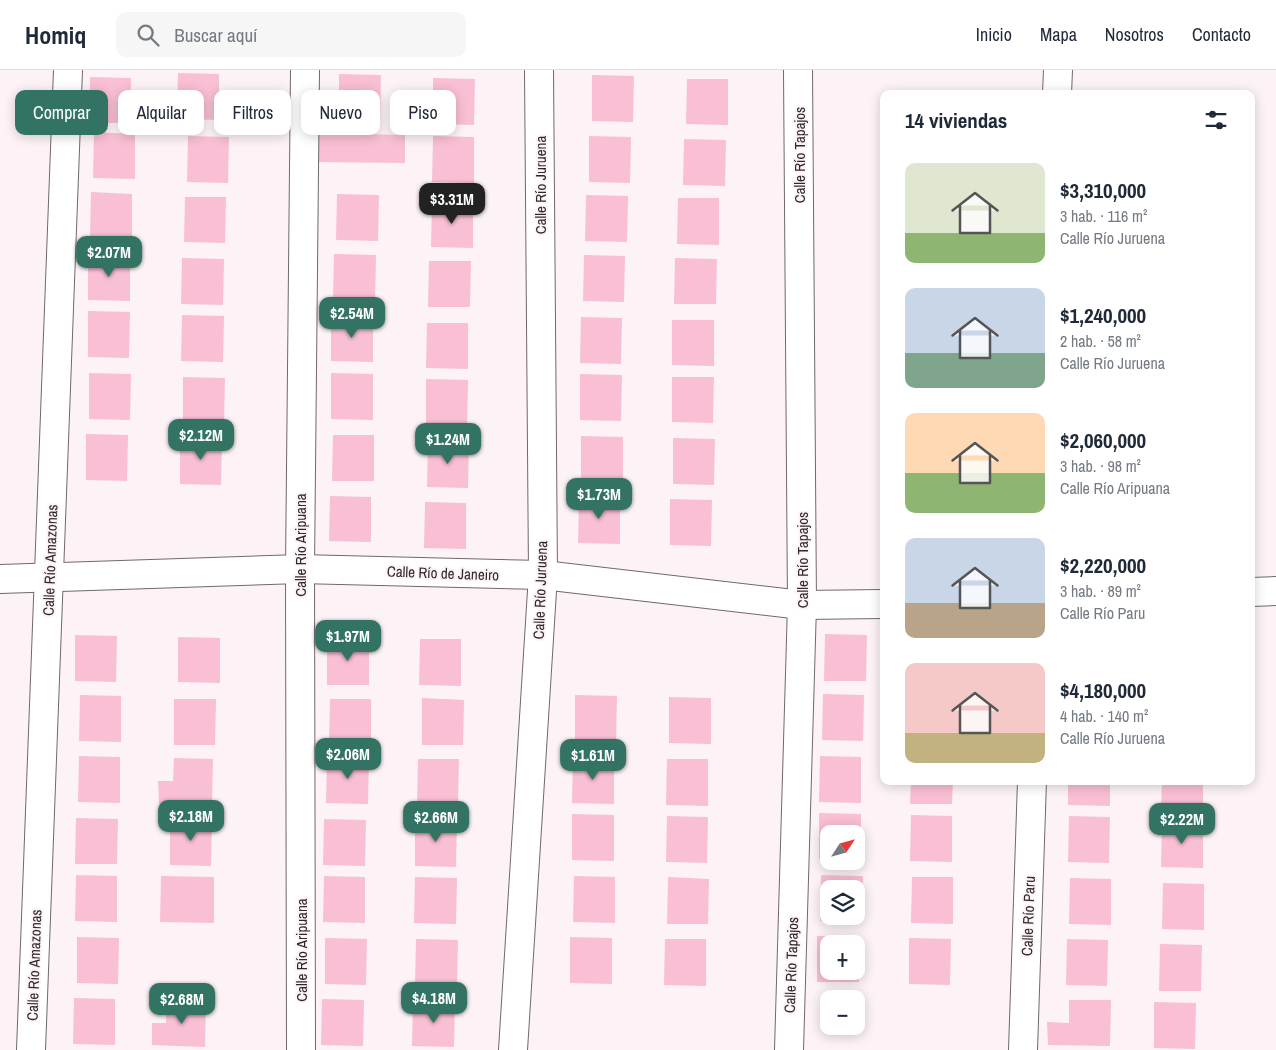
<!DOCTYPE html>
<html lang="es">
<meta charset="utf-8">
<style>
body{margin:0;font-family:"Archivo Narrow",sans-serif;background:#f6f6f7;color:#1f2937;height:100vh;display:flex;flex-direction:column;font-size:19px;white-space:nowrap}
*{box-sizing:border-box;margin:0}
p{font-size:16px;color:#747a83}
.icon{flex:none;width:28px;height:28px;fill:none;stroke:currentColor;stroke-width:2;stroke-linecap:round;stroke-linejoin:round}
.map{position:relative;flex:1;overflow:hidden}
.sheet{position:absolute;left:880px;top:20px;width:375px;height:695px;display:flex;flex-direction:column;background:#fff;border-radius:10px;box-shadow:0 2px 12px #0003}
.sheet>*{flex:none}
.hud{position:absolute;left:15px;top:20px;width:475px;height:45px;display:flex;gap:10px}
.needle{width:32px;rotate:54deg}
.fabs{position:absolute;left:820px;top:755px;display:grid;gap:10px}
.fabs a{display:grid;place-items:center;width:45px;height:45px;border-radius:10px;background:#fff;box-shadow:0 2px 12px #0003;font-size:25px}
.price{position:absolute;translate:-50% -42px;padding:0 11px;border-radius:10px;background:#327363;color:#fff;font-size:16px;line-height:32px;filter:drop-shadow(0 1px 2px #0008)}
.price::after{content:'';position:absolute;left:50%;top:30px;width:15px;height:11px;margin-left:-8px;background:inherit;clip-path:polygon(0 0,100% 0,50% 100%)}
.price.current{background:#222;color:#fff}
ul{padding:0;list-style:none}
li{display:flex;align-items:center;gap:15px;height:125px;padding:0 25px}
li span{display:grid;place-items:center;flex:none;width:140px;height:100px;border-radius:10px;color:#555}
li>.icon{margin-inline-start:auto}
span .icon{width:60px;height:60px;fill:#fffc;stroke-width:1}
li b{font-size:21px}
h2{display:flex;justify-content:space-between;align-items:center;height:60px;padding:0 25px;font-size:21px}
.pill{padding:0 18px;border-radius:10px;background:#fff;box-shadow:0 2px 12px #0003;font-size:18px;line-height:45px}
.pill.current{background:#327363;color:#fff}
header{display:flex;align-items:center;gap:30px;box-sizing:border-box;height:70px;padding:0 25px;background:#fff;border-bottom:1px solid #e0e1e3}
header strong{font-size:24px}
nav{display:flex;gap:28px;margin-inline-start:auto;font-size:18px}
.search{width:350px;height:45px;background:#f6f6f7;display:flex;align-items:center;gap:12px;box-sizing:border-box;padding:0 18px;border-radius:10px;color:#747a83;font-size:19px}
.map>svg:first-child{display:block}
</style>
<header>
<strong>Homiq</strong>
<div class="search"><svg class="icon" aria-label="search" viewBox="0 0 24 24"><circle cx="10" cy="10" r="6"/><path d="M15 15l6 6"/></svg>Buscar aquí</div>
<nav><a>Inicio</a><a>Mapa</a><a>Nosotros</a><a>Contacto</a></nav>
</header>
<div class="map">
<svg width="1276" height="980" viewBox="0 0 1276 980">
<rect width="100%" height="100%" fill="#fdf3f6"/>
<path fill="#f9bfd4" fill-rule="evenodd" d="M 178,3 L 219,4 L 219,50 L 177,49 Z
M 339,4 L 381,5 L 380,51 L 339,50 Z
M 592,5 L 634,6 L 633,52 L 592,51 Z
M 90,7 L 131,8 L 130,53 L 89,53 Z
M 433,8 L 475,9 L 474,55 L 433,54 Z
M 687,9 L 728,9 L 728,55 L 686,54 Z
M 94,62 L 135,64 L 135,109 L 93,108 Z
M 313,63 L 405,65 L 405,93 L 312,92 Z
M 188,66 L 229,67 L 228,113 L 187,112 Z
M 433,66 L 474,67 L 474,113 L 432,112 Z
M 589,66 L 631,67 L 630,113 L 589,112 Z
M 684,69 L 726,70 L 725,116 L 683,115 Z
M 91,122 L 132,124 L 132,169 L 90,168 Z
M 337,124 L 379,125 L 378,171 L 336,170 Z
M 586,125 L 628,126 L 627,172 L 585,171 Z
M 185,127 L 226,127 L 225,173 L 184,172 Z
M 678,128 L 719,128 L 719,175 L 677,174 Z
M 432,131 L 473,132 L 473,178 L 431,177 Z
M 88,184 L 130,185 L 130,231 L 88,230 Z
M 334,184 L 376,185 L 375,231 L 333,230 Z
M 584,185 L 625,186 L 624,232 L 583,231 Z
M 182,188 L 224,189 L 223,235 L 181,234 Z
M 675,188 L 717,189 L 716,234 L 674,234 Z
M 429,191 L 471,191 L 470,237 L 428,237 Z
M 88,241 L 130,242 L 129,288 L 88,287 Z
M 182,245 L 224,246 L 223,292 L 181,291 Z
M 331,246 L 373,247 L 373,292 L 331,291 Z
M 581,247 L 622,248 L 621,294 L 580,293 Z
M 672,250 L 714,250 L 714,296 L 672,295 Z
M 427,253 L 468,253 L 468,299 L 426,298 Z
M 89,303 L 131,304 L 130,350 L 89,349 Z
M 331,303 L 373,304 L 373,350 L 331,349 Z
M 580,304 L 622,305 L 621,351 L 580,350 Z
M 183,307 L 225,308 L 224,354 L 183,353 Z
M 672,307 L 714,307 L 713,353 L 672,352 Z
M 426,309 L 468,310 L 467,356 L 426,355 Z
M 86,364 L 128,365 L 127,411 L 86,410 Z
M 333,365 L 374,365 L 374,411 L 332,411 Z
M 581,366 L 623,367 L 623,412 L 581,412 Z
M 180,368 L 222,369 L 221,415 L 180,414 Z
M 673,368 L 715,369 L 714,415 L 673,414 Z
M 428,371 L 469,372 L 468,418 L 427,417 Z
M 330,426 L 371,427 L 371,472 L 329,471 Z
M 579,427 L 620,427 L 620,474 L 578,473 Z
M 670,429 L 712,430 L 711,476 L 670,475 Z
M 425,432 L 466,433 L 466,479 L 424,478 Z
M 825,564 L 867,565 L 866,611 L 824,611 Z
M 75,565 L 117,566 L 116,612 L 75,611 Z
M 178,567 L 220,568 L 220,613 L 178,612 Z
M 327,568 L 369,570 L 369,615 L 327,615 Z
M 420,569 L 461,569 L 461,616 L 419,615 Z
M 823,624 L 864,625 L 863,671 L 822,670 Z
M 80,625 L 121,626 L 121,672 L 79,671 Z
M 575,625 L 617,626 L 616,672 L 575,672 Z
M 669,627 L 711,628 L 711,674 L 669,673 Z
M 422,628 L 464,630 L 463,675 L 422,675 Z
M 174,629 L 216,629 L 215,675 L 174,675 Z
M 330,629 L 371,629 L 371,676 L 329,675 Z
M 79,686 L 120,687 L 120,733 L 78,732 Z
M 820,686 L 861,687 L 861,733 L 819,732 Z
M 327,687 L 369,688 L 368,734 L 326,733 Z
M 573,687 L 614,688 L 614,734 L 572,733 Z
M 174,688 L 213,689 L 212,735 L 159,734 L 158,711 L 173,711 Z
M 418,689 L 459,689 L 458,735 L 417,735 Z
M 667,689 L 708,689 L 708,736 L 666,735 Z
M 911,711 L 953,711 L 952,734 L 910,734 Z
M 1068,711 L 1110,711 L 1110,736 L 1068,735 Z
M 1162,711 L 1203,711 L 1203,741 L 1161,740 Z
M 819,743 L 861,744 L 861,790 L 856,790 L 856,764 L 829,764 L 829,789 L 819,789 Z
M 572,744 L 614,745 L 614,791 L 572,790 Z
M 911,745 L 952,746 L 952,792 L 910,791 Z
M 667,746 L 708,747 L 707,793 L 666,792 Z
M 1069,746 L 1110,747 L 1109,793 L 1068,792 Z
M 76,748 L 118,749 L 117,794 L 75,794 Z
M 170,749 L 212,750 L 211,796 L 170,795 Z
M 324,749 L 366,750 L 365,796 L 323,795 Z
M 415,750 L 457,751 L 456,797 L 415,796 Z
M 1162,752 L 1203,752 L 1203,798 L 1161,797 Z
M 76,805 L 117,806 L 117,852 L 75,851 Z
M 821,805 L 863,806 L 862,852 L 820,851 ZM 829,819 L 856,819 L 856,846 L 829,846 Z
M 161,806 L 214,807 L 214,853 L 160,852 Z
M 324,806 L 365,807 L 365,853 L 323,852 Z
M 574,806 L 615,807 L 615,853 L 573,852 Z
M 415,807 L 457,808 L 456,854 L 414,853 Z
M 668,807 L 709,809 L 708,854 L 667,854 Z
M 912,807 L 953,807 L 953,854 L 911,853 Z
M 1070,808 L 1111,809 L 1111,855 L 1069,854 Z
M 1163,813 L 1204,814 L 1204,860 L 1162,859 Z
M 817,866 L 859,867 L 859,912 L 817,912 ZM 829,874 L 856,874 L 856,901 L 829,901 Z
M 77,867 L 119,868 L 118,914 L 77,913 Z
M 570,867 L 612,868 L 612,914 L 570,913 Z
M 325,868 L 367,869 L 366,915 L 325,914 Z
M 909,868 L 951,869 L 950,915 L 909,914 Z
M 416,869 L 458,870 L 457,916 L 415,915 Z
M 665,869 L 706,869 L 706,916 L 664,915 Z
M 1067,869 L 1108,870 L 1107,916 L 1066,915 Z
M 1160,874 L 1202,875 L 1201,921 L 1159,921 Z
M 74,928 L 115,929 L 115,975 L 73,974 Z
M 322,929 L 364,930 L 363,976 L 321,975 Z
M 167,930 L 206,931 L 205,977 L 152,975 L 152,953 L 166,953 Z
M 1069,930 L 1111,930 L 1110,976 L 1048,975 L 1047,952 L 1069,953 Z
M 413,931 L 455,931 L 454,977 L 412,976 Z
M 1154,932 L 1196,933 L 1195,979 L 1154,978 Z"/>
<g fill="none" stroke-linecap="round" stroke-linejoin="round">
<defs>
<path id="street" d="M 1057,24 L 1058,0
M 31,980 L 68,0
M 301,980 L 300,499 L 305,0
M 513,980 L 543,505 L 539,0
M 789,980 L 802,535 L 798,0
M 1023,980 L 1032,711"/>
<path id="secondary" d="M 0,509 L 300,499 L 543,505 L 802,535 L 884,534
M 1251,522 L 1276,521"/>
</defs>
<use href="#street" stroke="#70686b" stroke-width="30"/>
<use href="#secondary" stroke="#70686b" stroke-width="30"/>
<use href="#street" stroke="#fff" stroke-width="28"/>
<use href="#secondary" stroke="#fff" stroke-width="28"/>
</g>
<g text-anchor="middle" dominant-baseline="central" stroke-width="4" stroke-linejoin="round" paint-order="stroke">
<g font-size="15" fill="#2e2a2c" stroke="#fdf3f6">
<text transform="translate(799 85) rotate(-90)">Calle Río Tapajos</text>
<text transform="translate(540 115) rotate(-90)">Calle Río Juruena</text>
<text transform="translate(300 475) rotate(-90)">Calle Río Aripuana</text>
<text transform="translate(50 490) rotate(-88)">Calle Río Amazonas</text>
<text transform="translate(802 490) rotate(-90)">Calle Río Tapajos</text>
<text transform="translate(443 503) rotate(2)">Calle Río de Janeiro</text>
<text transform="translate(540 520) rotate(-88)">Calle Río Juruena</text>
<text transform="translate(1028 846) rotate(-88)">Calle Río Paru</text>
<text transform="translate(301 880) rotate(-90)">Calle Río Aripuana</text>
<text transform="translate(34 895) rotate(-88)">Calle Río Amazonas</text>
<text transform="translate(791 895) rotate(-88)">Calle Río Tapajos</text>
</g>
</g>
</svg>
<div class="fabs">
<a><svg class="needle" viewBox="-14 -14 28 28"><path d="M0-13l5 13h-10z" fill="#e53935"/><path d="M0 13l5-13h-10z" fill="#747a83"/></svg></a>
<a><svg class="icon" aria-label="layers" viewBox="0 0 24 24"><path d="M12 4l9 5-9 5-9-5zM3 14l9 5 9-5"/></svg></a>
<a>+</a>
<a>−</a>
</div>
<b class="price current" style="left:452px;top:155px">$3.31M</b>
<b class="price" style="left:109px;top:208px">$2.07M</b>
<b class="price" style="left:352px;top:269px">$2.54M</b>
<b class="price" style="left:201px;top:391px">$2.12M</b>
<b class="price" style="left:448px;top:395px">$1.24M</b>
<b class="price" style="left:599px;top:450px">$1.73M</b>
<b class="price" style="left:348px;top:592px">$1.97M</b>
<b class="price" style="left:348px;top:710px">$2.06M</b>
<b class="price" style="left:593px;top:711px">$1.61M</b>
<b class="price" style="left:191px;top:772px">$2.18M</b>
<b class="price" style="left:436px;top:773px">$2.66M</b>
<b class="price" style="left:1182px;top:775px">$2.22M</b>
<b class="price" style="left:434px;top:954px">$4.18M</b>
<b class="price" style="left:182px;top:955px">$2.68M</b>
<div class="hud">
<a class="pill current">Comprar</a>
<a class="pill">Alquilar</a>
<a class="pill">Filtros</a>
<a class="pill">Nuevo</a>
<a class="pill">Piso</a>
</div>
<section class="sheet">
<h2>14 viviendas<svg class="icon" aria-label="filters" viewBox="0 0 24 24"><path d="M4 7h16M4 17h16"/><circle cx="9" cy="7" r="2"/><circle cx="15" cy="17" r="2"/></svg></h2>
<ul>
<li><span style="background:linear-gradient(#dfe7d0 70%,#8fb573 0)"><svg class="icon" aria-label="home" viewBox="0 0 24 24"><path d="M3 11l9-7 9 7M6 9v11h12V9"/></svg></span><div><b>$3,310,000</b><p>3 hab. · 116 m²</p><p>Calle Río Juruena</p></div></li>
<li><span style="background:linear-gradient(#c9d6e8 65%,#7fa58c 0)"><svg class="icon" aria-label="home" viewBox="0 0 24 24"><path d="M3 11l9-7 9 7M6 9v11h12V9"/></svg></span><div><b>$1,240,000</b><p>2 hab. · 58 m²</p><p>Calle Río Juruena</p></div></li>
<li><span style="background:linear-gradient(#ffd9b3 60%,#8fb573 0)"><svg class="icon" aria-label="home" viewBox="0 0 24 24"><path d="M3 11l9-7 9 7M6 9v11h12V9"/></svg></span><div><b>$2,060,000</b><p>3 hab. · 98 m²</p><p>Calle Río Aripuana</p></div></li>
<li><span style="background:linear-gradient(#c9d6e8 65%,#b9a48a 0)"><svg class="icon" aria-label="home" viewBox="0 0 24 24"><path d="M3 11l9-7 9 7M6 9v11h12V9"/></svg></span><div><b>$2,220,000</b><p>3 hab. · 89 m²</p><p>Calle Río Paru</p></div></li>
<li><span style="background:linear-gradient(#f6c9c9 70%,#c2b280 0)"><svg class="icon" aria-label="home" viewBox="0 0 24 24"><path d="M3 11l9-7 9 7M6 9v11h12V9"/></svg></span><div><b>$4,180,000</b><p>4 hab. · 140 m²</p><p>Calle Río Juruena</p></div></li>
</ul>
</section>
</div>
